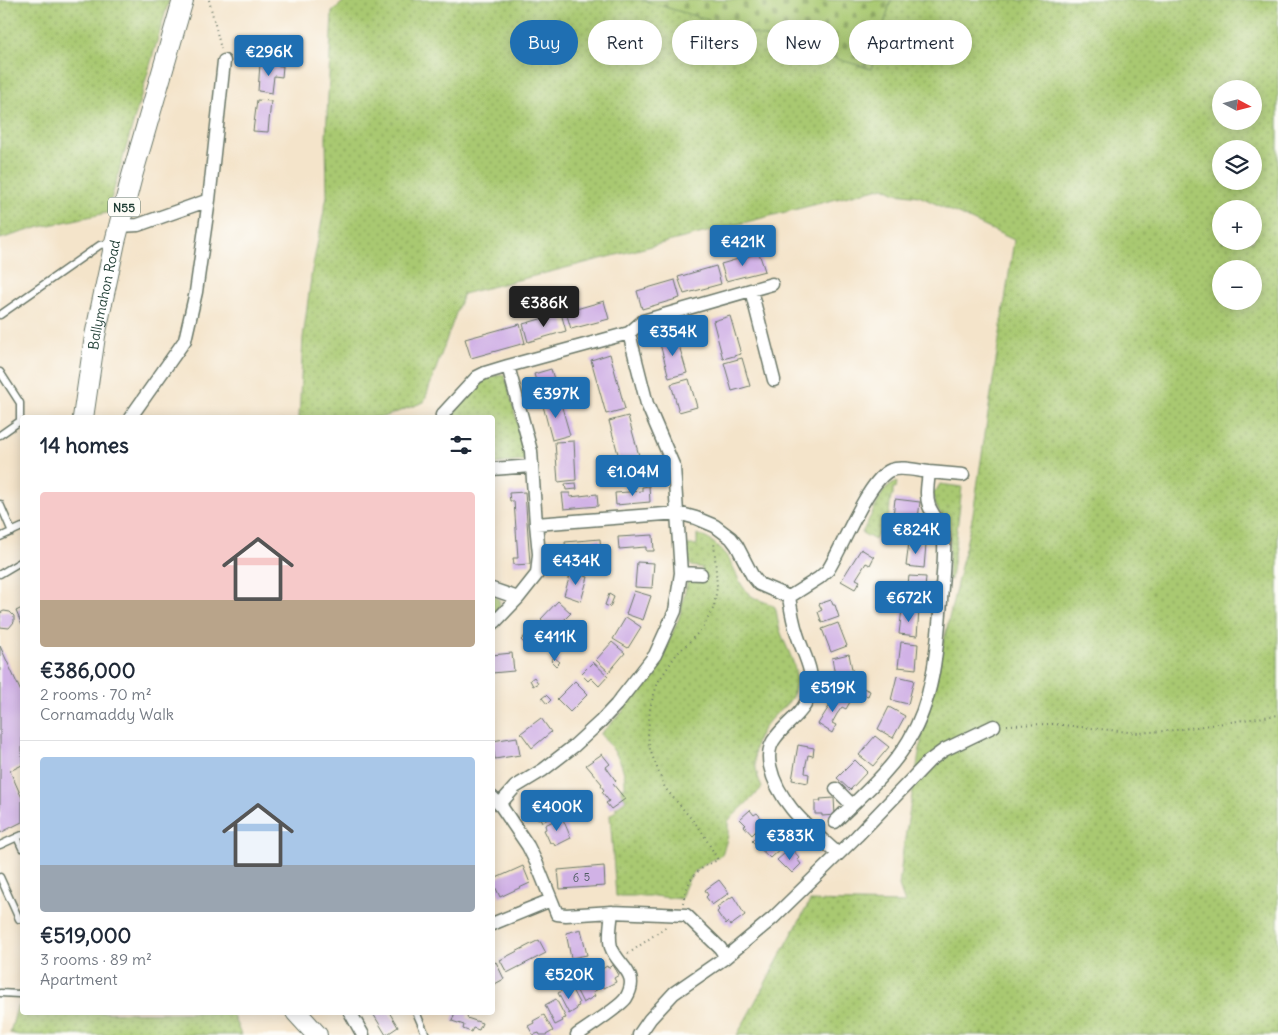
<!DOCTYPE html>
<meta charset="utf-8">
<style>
body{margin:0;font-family:Delius,sans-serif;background:#f6f6f7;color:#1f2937;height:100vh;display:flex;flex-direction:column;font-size:19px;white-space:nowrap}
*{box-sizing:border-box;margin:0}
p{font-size:16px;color:#747a83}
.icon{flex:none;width:28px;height:28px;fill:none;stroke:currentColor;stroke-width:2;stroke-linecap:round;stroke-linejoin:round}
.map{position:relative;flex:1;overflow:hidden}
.panel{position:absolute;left:20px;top:415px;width:475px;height:600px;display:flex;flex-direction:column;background:#fff;border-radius:5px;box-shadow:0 2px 12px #0003}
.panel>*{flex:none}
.guide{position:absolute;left:510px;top:20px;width:475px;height:45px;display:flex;gap:10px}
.needle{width:32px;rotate:97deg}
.fabs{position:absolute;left:1212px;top:80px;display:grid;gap:10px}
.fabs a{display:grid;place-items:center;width:50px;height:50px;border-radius:50%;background:#fff;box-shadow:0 2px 12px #0003;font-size:25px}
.price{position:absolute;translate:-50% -42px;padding:0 11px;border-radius:5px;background:#1f6fb2;color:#fff;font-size:16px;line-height:32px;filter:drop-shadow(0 1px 2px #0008)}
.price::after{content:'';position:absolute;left:50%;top:30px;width:15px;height:11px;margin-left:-8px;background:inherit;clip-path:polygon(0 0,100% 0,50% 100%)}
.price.current{background:#222;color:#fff}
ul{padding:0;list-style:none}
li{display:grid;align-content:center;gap:10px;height:265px;padding:0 20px}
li+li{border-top:1px solid #e0e1e3}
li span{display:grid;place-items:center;height:155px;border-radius:5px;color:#555}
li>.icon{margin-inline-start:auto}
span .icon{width:90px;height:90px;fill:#fffc;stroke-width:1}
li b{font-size:21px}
h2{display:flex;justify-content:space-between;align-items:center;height:60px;padding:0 20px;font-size:21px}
.chip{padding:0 18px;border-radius:22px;background:#fff;box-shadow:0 2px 12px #0003;font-size:18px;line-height:45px}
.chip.current{background:#1f6fb2;color:#fff}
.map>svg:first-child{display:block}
</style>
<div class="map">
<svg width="1278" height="1035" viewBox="0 0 1278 1035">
<defs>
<pattern id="grass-dots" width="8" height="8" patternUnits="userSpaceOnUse" patternTransform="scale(1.25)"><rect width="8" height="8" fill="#a9c971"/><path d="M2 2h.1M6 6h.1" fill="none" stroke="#89a45e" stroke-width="1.8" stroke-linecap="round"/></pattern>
<pattern id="cemetery-stones" width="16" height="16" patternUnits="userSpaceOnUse" patternTransform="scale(1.25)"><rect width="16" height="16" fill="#a9c971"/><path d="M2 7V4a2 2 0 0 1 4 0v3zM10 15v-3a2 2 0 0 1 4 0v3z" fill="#89a45e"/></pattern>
</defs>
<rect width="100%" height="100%" fill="#fdfcf7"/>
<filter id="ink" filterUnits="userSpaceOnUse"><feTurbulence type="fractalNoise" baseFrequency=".02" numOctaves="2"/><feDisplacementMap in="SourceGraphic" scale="10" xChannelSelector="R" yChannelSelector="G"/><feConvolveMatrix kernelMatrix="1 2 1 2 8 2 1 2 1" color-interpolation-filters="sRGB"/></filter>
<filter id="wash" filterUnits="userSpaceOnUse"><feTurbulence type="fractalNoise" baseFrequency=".0096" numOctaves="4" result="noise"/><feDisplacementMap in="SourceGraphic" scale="20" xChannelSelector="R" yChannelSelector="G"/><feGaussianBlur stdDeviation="1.12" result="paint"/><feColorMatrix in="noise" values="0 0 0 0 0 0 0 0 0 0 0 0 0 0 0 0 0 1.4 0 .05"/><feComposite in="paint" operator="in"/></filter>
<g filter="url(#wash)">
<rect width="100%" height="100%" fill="#f4e4ca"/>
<path fill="url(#grass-dots)" stroke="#648352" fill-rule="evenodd" d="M 0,0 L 169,0 L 107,213 L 40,227 L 0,239 Z
M 345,0 L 642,0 L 871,69 L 891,0 L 1278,0 L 1278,1035 L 737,1035 L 810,901 L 905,903 L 899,886 L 903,850 L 922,736 L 973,514 L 1014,240 L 919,196 L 896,193 L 884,187 L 463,294 L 424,402 L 384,417 L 299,418 L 303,338 L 312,270 L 327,196 L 326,138 L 332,12 ZM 1221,89 L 1254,89 L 1254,121 L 1221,121 ZM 1221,149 L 1254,149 L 1254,181 L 1221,181 ZM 1221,209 L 1254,209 L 1254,241 L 1221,241 ZM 1221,269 L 1254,269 L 1254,301 L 1221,301 Z
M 501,374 L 505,376 L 526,455 L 523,461 L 493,464 L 492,418 L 451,417 L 451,414 L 483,379 Z
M 897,481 L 896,488 L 893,488 L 893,495 L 891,496 L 889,514 L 875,540 L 862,533 L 884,490 Z
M 940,484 L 962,487 L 951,580 L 948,579 L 950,535 L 949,527 L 935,505 L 933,491 L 936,491 Z
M 697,534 C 712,539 726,552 732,565 C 737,575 740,585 748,593 C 756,601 767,601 775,607 C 778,615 777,622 780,630 C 786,649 800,667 795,688 C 793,699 786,705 778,712 C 752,736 749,755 762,788 L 728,821 L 728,836 L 722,855 C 697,867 689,872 681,899 L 654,896 L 616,896 L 610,815 L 617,810 L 615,808 L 626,800 L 621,792 L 621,788 L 625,788 C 626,765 615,750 600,734 L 624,710 L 621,707 L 650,673 L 666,647 L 679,618 L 687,583 L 703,568 L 691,566 L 688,561 L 687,545 L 697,545 Z
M 493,594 L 499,600 L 500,608 L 493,618 Z
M 22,1005 L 22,1012 L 232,1013 L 241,1035 L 19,1035 L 10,1033 L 17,1007 Z"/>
<path fill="url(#cemetery-stones)" stroke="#648352" d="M 642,0 L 891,0 L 871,69 Z"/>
<g id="blocks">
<path fill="#d1b2e6" d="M 260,64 L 283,66 L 282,77 L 274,76 L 272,93 L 258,91 Z
M 257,100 L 271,101 L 268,132 L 253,131 Z
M 759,253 L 765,271 L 726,281 L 721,264 Z
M 716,266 L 721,284 L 684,294 L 678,277 Z
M 675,280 L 680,298 L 642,309 L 637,291 Z
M 604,301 L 609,319 L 571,329 L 566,312 Z
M 561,313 L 566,331 L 528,342 L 523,324 Z
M 730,316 L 741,354 L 723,359 L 713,321 Z
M 520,324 L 525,343 L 471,358 L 465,339 Z
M 676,335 L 687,373 L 669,378 L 659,340 Z
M 610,354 L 625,409 L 606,414 L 591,360 Z
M 742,358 L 750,386 L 732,391 L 724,363 Z
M 551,369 L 558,393 L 541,398 L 534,374 Z
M 689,379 L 697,407 L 679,412 L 671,384 Z
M 559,397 L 570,435 L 552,440 L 542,402 Z
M 628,416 L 643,470 L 624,476 L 609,421 Z
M 574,441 L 576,480 L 558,482 L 555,442 Z
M 576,483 L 577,489 L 566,490 L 565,484 Z
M 649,486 L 650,502 L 616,505 L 615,493 L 642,491 L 642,487 Z
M 525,492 L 530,564 L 514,565 L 513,558 L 518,558 L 514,501 L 510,501 L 509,493 Z
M 562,493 L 570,493 L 570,497 L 597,494 L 598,506 L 564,509 Z
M 895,499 L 920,502 L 918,519 L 893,516 Z
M 653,535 L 654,551 L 646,551 L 646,547 L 619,549 L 618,537 Z
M 600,539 L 601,551 L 574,553 L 574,557 L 567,558 L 565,542 Z
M 909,542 L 926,544 L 924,568 L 906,566 Z
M 861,549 L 874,557 L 870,565 L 866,563 L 856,579 L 860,581 L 855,589 L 841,581 Z
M 601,553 L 609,553 L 609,558 L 602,559 Z
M 637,562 L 654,563 L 652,588 L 635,587 Z
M 571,572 L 588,577 L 581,601 L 564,595 Z
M 909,576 L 926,577 L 924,602 L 906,600 Z
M 634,591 L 651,596 L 643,620 L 626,614 Z
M 609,594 L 614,597 L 610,607 L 605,605 Z
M 831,600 L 833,605 L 835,605 L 839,617 L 822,623 L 818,612 L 822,610 L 819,604 Z
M 558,601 L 571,613 L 553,631 L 541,619 Z
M 22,608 L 22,625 L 16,611 Z
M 902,609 L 919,611 L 917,636 L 899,634 Z
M 4,611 L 10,612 L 14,616 L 14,622 L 9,628 L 0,627 L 0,613 Z
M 626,617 L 641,627 L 628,648 L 613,639 Z
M 538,622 L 551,635 L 534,653 L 521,640 Z
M 838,623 L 847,646 L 831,652 L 822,629 Z
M 579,628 L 584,633 L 580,637 L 575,632 Z
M 570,639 L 575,644 L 571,648 L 566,643 Z
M 612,642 L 625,653 L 609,672 L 596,660 Z
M 901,642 L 918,644 L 916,669 L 898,667 Z
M 0,646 L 22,694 L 22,765 L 10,771 L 22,798 L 22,822 L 0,833 Z
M 512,653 L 514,671 L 492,673 L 492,655 Z
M 849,654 L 854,679 L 836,682 L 832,658 Z
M 554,657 L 560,662 L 556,666 L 551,661 Z
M 593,662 L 608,676 L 599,686 L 591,678 L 588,681 L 581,674 Z
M 897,676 L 914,680 L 908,704 L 891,700 Z
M 534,677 L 538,683 L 533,686 L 530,680 Z
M 575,681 L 588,694 L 570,712 L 557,699 Z
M 863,688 L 870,691 L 868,696 L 862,694 Z
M 837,694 L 850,702 L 846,709 L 842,707 L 837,714 L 832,723 L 836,725 L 832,733 L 818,724 Z
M 546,695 L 551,700 L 547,704 L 542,698 Z
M 889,707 L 905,716 L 893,738 L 878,729 Z
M 541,718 L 551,732 L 532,748 L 521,733 Z
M 875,736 L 889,747 L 873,766 L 859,755 Z
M 517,737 L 520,755 L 495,759 L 492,741 Z
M 798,745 L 814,748 L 813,756 L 808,755 L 806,764 L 805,773 L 809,774 L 808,783 L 792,780 Z
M 602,754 L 610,764 L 606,767 L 616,781 L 613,784 L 625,799 L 611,809 L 606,803 L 609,801 L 602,792 L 604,790 L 601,786 L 602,784 L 586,765 Z
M 855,760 L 867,772 L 850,790 L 837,778 Z
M 548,793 L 558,814 L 542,822 L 540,818 L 538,819 L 531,806 L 533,805 L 532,802 Z
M 834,798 L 835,815 L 822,816 L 822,814 L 815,814 L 815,801 L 821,801 L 820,799 Z
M 750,810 L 754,815 L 757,813 L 765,822 L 752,835 L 744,826 L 746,825 L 740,819 Z
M 562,817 L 571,838 L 555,846 L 553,842 L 550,843 L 547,836 L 544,830 L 546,829 L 545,825 Z
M 765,828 L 783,846 L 770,858 L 752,841 Z
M 791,848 L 799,857 L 797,859 L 801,864 L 792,873 L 786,867 L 785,868 L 777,860 Z
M 523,866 L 530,883 L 500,897 L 492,880 Z
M 604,866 L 605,886 L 560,889 L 558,870 Z
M 719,880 L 729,893 L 712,905 L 706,897 L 708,895 L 705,890 Z
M 733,896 L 745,915 L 730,926 L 728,922 L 726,924 L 721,918 L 717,912 L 719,910 L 717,907 Z
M 581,929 L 587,955 L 571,958 L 566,933 Z
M 539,940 L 546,953 L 507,973 L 500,960 Z
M 496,962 L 504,979 L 493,985 L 492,964 Z
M 613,965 L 619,975 L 614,978 L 616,982 L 604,988 L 595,973 L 607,966 L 608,968 Z
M 592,979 L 598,989 L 593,992 L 595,996 L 583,1003 L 575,987 L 586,981 L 587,982 Z
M 570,986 L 579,1003 L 578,1004 L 579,1006 L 576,1007 L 577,1009 L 569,1014 L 558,993 Z
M 556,999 L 566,1018 L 562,1019 L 563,1021 L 555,1025 L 545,1005 Z
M 372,1012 L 389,1012 L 398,1027 L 386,1035 Z
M 455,1012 L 468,1012 L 467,1018 L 482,1023 L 479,1030 L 473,1028 L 471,1032 L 463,1029 L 464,1025 L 452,1021 Z
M 544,1015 L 553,1031 L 546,1035 L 540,1035 L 539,1033 L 533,1035 L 528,1026 L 534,1023 L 533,1021 Z"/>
</g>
</g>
<g filter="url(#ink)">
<use href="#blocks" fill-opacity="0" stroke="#6a7768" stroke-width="1"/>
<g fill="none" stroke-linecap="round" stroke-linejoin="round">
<defs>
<path id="service" d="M 0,315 L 100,245 L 112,243
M 0,372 L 20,403 L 20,421 L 0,435
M 0,504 L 12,532
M 0,537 L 22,527
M 0,574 L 22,561
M 17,837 L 22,848
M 0,845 L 22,835
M 0,877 L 19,919
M 0,993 L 19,994 L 22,992
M 416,1012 L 426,1035"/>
<path id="minor" d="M 209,200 L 224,61
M 119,226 L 138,225 L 209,200 L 196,292 L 185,340 L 130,418
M 751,290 L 774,380
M 629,333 L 643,321 L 772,284
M 444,418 L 442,415 L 477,377 L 485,373 L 508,366 L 531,451 L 536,524
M 492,469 L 532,466
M 929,472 L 963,475
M 681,573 L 701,574
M 492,589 L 518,598 L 537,574 L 539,554 L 536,524 L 678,513 L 696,518 L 715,526 L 731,538 L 737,546 L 752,575 L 759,584 L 789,597
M 495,622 L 518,598
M 836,789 L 852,805
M 492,797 L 501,806 L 528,846 L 536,862 L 557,914 L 566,915 L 612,912 L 686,915 L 720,948 L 726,957
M 500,804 L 515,787 L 543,770 L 574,746 L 600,722 L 616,705 L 655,655 L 675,611 L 681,573 L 674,467 L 647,404 L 629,333 L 508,366
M 835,822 C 861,796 890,772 909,740 C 934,699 937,648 941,601 C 942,581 945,560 944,540 C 944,526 934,518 929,506 C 925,495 928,483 929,472 C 918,471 902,466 891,470 C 868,479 843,547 828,570 L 819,578 L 789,597 C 791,610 793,622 797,634 C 803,654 815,671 810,692 C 806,712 787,722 776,737 C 769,745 768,756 770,766 C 778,804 811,829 838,854
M 492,924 L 551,900
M 350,1012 L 363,1035
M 577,1035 C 586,1029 622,1005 626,998 C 641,973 618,967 611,947 C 608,937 611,922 612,912
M 639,1035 L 650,1019 L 674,993 L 726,957 L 773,918 L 857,836 L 929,761 L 944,750 L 994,726"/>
<g id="primary">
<path id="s1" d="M 83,418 L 95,336 L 115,242 L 132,176 L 183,0"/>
<path d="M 296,1012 L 317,1035"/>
</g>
</defs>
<use href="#service" stroke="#6a7768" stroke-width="9"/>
<use href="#minor" stroke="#6a7768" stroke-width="15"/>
<use href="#primary" stroke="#6a7768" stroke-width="22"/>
<path stroke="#6a7768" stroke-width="2" stroke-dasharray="1 4" stroke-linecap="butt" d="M 209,0 L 221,49
M 1007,725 L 1053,724 L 1138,733 L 1176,730 L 1278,715
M 683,903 C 687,879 696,869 718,860 L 701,830 L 665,788 L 650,750 L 648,735 L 650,707 L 658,682 L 676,655 L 702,629 L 714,607 L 717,587 L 714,541
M 628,954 L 667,926"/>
<use href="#service" stroke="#fff" stroke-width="6"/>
<use href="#minor" stroke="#fff" stroke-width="12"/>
<use href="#primary" stroke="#fff" stroke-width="20"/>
</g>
</g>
<g text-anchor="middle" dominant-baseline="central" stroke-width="5" stroke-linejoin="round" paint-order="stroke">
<g font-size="11" fill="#4c5a60">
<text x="587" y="877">5</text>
<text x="576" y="878">6</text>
</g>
<rect fill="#fdfcf7" stroke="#62766e" stroke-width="1" x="108" y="197.5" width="32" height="19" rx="4"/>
<g font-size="12" font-weight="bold" fill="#1f3d34">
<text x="124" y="207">N55</text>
</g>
<g font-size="14" fill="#1f3d34" stroke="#fdfcf7">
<text stroke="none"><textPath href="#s1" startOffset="125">Ballymahon Road</textPath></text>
</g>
</g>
</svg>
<div class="fabs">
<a><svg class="needle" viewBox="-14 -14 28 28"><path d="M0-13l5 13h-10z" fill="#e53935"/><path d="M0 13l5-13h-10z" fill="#747a83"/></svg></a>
<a><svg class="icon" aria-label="layers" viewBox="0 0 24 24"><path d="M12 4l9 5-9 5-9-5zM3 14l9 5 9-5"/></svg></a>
<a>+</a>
<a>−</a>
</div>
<b class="price" style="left:269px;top:77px">€296K</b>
<b class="price" style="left:743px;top:267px">€421K</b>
<b class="price current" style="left:544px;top:328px">€386K</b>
<b class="price" style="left:673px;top:357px">€354K</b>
<b class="price" style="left:556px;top:419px">€397K</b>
<b class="price" style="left:633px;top:497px">€1.04M</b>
<b class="price" style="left:916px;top:555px">€824K</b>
<b class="price" style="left:576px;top:586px">€434K</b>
<b class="price" style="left:909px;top:623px">€672K</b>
<b class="price" style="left:555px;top:662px">€411K</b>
<b class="price" style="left:833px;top:713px">€519K</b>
<b class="price" style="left:557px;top:832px">€400K</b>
<b class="price" style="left:790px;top:861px">€383K</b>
<b class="price" style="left:569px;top:1000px">€520K</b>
<div class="guide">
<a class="chip current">Buy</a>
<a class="chip">Rent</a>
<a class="chip">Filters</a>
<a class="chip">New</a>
<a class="chip">Apartment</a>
</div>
<section class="panel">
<h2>14 homes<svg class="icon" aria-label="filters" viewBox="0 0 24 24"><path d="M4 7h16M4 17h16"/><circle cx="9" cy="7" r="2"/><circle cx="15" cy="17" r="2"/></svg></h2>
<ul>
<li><span style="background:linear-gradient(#f6c9c9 70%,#b9a48a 0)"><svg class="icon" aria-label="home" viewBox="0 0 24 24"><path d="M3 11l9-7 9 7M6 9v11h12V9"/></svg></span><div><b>€386,000</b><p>2 rooms · 70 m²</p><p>Cornamaddy Walk</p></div></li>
<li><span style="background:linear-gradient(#a9c7e8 70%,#9aa5b1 0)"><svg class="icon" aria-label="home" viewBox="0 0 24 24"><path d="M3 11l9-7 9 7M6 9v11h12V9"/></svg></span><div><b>€519,000</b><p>3 rooms · 89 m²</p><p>Apartment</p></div></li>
</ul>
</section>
</div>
